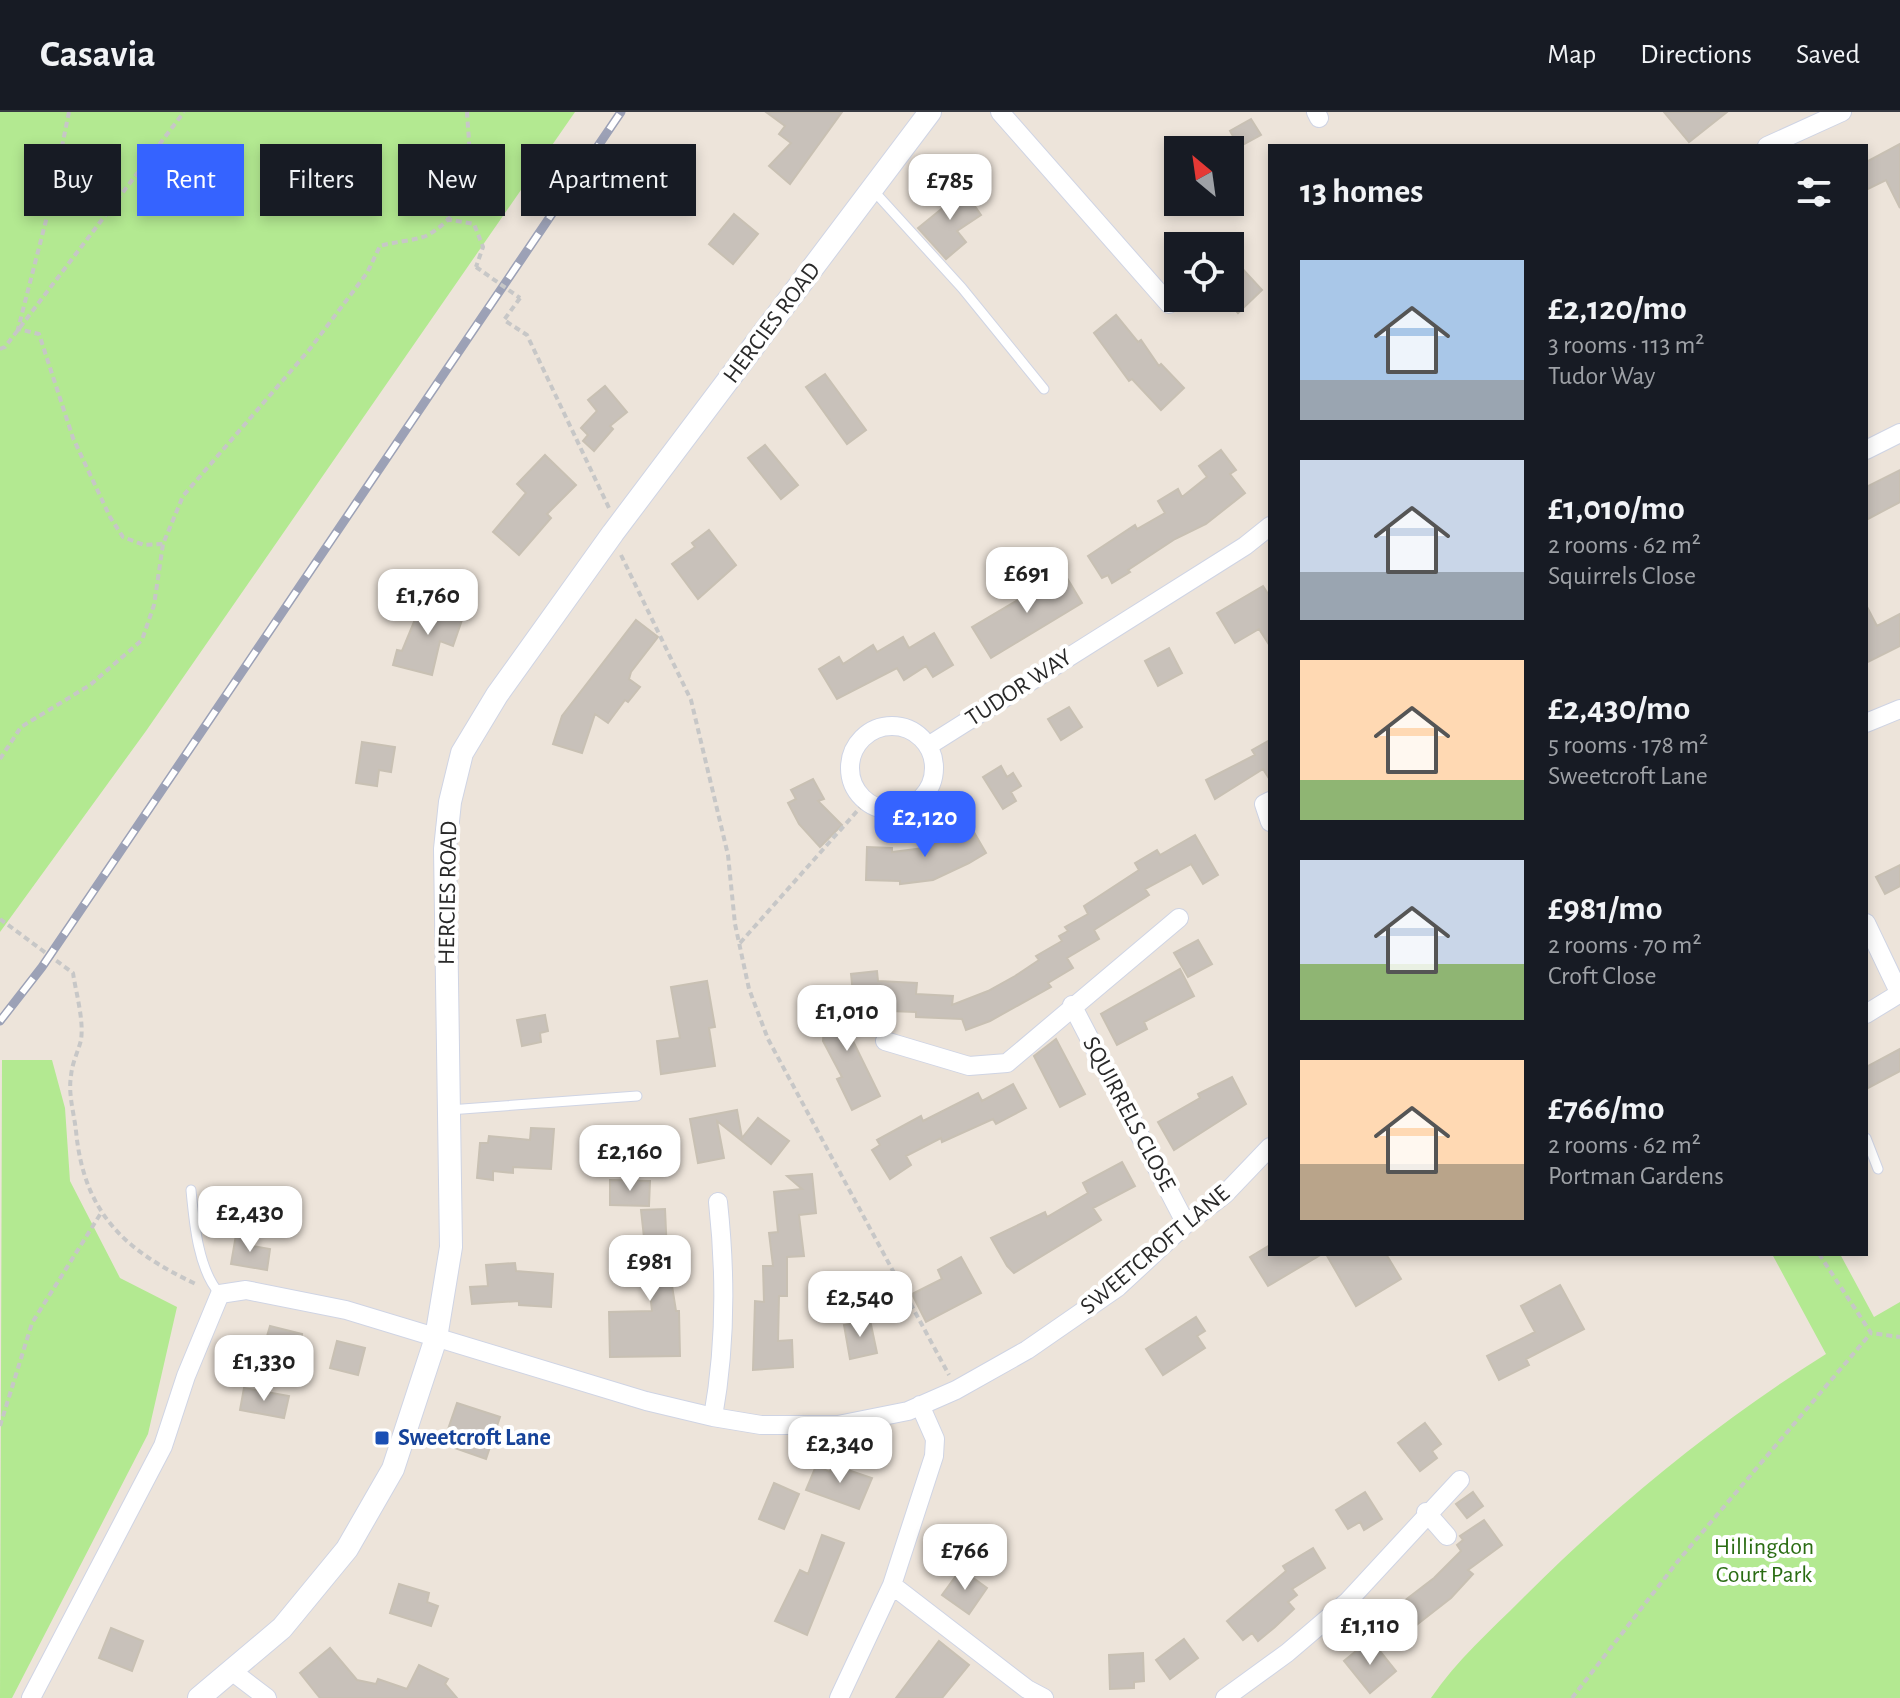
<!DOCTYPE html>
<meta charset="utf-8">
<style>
body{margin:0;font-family:"Alegreya Sans",sans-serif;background:#20242c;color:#f1f3f6;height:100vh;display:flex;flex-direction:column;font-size:30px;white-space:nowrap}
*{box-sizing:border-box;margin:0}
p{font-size:26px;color:#9ea1a6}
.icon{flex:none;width:44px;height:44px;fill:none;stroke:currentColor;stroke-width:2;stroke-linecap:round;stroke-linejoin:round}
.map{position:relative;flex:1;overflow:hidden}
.panel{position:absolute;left:1268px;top:32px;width:600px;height:1112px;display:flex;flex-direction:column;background:#171b24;border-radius:0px;box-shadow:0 4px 12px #0003}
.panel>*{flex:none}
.banner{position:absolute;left:24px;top:32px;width:760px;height:72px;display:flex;gap:16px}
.needle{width:52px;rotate:331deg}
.buttons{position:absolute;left:1164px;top:24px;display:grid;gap:16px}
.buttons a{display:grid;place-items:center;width:80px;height:80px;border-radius:0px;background:#171b24;box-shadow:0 4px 12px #0003;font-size:40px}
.price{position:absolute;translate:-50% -68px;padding:0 18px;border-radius:16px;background:#fff;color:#222;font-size:26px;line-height:52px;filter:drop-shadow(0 2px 4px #0008)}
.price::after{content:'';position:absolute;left:50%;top:48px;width:24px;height:18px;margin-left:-12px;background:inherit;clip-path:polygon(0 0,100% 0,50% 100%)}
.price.active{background:#3563ff;color:#fff}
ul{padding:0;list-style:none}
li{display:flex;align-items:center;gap:24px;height:200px;padding:0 32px}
li span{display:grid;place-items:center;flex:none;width:224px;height:160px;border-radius:0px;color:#555}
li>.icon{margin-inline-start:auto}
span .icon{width:96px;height:96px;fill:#fffc;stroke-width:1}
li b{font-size:34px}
h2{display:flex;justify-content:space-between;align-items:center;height:96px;padding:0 32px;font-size:34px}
.chip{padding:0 28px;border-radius:0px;background:#171b24;box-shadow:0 4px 12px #0003;font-size:28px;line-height:72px}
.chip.active{background:#3563ff;color:#fff}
header{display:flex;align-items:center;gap:48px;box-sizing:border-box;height:112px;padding:0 40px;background:#171b24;border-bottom:2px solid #363941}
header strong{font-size:38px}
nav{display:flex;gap:44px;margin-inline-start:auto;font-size:28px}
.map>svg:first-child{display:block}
</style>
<header>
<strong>Casavia</strong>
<nav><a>Map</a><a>Directions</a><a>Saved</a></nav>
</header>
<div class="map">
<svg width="1900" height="1586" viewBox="0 0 1900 1586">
<rect width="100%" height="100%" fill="#ede4da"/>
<path fill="#b3e991" d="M 0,0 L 575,0 L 146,619 L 0,820 Z
M 2,948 L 52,948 L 65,996 L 70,1069 L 120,1166 L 177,1195 L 148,1322 L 12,1586 L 0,1586 Z
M 1772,1142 L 1840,1142 L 1874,1205 L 1900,1190 L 1900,1586 L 1431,1586 C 1456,1549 1491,1518 1522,1487 C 1616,1393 1714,1312 1826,1242 Z"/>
<path fill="#c8c1ba" stroke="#c8c0b3" stroke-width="2" d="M 766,0 L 842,0 L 790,72 L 769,54 L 791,31 L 779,22 L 785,14 Z
M 1664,0 L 1727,0 L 1689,30 Z
M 1251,7 L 1261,23 L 1239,35 L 1230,19 Z
M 1900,32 L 1900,96 L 1886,68 L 1866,78 L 1866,50 Z
M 958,70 L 981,103 L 957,119 L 966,130 L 946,147 L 918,116 L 950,90 L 943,80 Z
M 734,102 L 758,122 L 733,152 L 709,132 Z
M 1238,152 L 1262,178 L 1238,201 L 1230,192 L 1230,160 Z
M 1116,203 L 1138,230 L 1141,228 L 1159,254 L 1161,252 L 1184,276 L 1161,298 L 1132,267 L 1129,269 L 1094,221 Z
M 825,262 L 866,318 L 847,332 L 806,275 Z
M 605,274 L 627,300 L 610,314 L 613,317 L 594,339 L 583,329 L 588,323 L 581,316 L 597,299 L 588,288 Z
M 765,333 L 798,373 L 781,387 L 748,346 Z
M 1221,338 L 1236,358 L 1230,362 L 1245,381 L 1206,412 L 1175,427 L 1128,458 L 1130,460 L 1112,471 L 1108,463 L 1102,466 L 1088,444 L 1135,413 L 1137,417 L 1165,401 L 1158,389 L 1178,377 L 1182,385 L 1207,365 L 1199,354 Z
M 545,343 L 576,373 L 547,402 L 551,406 L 519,443 L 493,420 L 526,381 L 517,372 Z
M 1900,358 L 1900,390 L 1866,408 L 1866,375 Z
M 709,418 L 736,453 L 698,487 L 672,452 L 695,435 L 692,431 Z
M 1064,461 L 1082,491 L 991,546 L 972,515 Z
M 1263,474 L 1270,485 L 1270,534 L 1259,517 L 1235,531 L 1217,501 Z
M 423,488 L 464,502 L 453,534 L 440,529 L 432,563 L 393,553 L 397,538 L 402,539 Z
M 1866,493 L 1877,514 L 1900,502 L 1900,534 L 1866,551 Z
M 636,508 L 658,525 L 631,560 L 629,567 L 640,575 L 628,590 L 625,588 L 608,611 L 595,602 L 582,641 L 553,632 L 562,604 Z
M 934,521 L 953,553 L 933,565 L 926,554 L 904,568 L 897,556 L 837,587 L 819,557 L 839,545 L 843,552 L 873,533 L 877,540 L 903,525 L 909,536 Z
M 1169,536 L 1182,561 L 1158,574 L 1145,549 Z
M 1069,595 L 1082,615 L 1061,628 L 1048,607 Z
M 1270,628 L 1270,668 L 1263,657 L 1215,687 L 1206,668 L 1255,643 L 1252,638 Z
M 362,630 L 395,635 L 391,660 L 379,658 L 377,674 L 356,671 Z
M 1001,654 L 1007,665 L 1013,661 L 1021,674 L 1011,680 L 1016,689 L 1003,697 L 983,665 Z
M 813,667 L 824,687 L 818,689 L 842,713 L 820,735 L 799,712 L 788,691 L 796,687 L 791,678 Z
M 968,710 L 986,741 L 969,751 L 933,768 L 900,772 L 900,769 L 866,768 L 867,735 L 892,736 L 892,740 L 924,736 Z
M 1195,723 L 1218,763 L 1203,772 L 1191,752 L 1145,777 L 1149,783 L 1094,818 L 1099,827 L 1067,846 L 1073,856 L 1048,871 L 1051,875 L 990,909 L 966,918 L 962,907 L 916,905 L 916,900 L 890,899 L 890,887 L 854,891 L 851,862 L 877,859 L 878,869 L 917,871 L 916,882 L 953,884 L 952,893 L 988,879 L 1015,864 L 1039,848 L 1036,844 L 1062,829 L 1059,824 L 1068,819 L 1065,815 L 1088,802 L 1084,794 L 1139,758 L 1135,751 L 1157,738 L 1160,743 Z
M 1900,753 L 1900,774 L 1885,782 L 1876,765 Z
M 1198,828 L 1212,852 L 1188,865 L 1174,841 Z
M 1180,857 L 1194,884 L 1144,910 L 1147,917 L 1117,933 L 1101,902 Z
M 707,869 L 715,915 L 709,916 L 715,954 L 661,962 L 657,929 L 680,926 L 671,875 Z
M 826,885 L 853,886 L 851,925 L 880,984 L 852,998 L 837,967 L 842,965 L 823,929 Z
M 545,903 L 548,919 L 540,921 L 541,930 L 522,934 L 517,908 Z
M 1056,927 L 1085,982 L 1060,995 L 1034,944 Z
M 1900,937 L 1900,959 L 1866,977 L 1866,955 Z
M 1232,965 L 1246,992 L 1174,1038 L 1158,1010 L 1200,986 L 1198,982 Z
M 1013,972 L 1026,996 L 996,1012 L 993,1007 L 942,1030 L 941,1026 L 906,1044 L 911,1053 L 890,1067 L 872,1038 L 880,1033 L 877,1028 L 921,1004 L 923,1009 L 978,981 L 982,989 Z
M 737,998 L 742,1026 L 758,1006 L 789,1029 L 771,1052 L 717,1009 L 724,1046 L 698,1051 L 690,1007 Z
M 531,1016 L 554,1017 L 551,1057 L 513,1055 L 513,1061 L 493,1059 L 493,1068 L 477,1066 L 480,1031 L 488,1031 L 489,1024 L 530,1028 Z
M 1122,1050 L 1135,1074 L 1093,1096 L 1101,1108 L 1014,1161 L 1007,1154 L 991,1126 L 1045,1100 L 1047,1105 L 1088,1081 L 1083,1071 Z
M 812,1062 L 816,1101 L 799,1103 L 804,1144 L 787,1145 L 787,1184 L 779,1184 L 778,1229 L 792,1228 L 793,1255 L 753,1258 L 755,1189 L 764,1190 L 763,1154 L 773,1154 L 769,1121 L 778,1120 L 774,1080 L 802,1077 L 787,1064 Z
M 610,1068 L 650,1069 L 649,1094 L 610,1093 Z
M 665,1097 L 667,1142 L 676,1199 L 679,1199 L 680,1244 L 610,1245 L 609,1200 L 652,1199 L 641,1098 Z
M 236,1123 L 253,1126 L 252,1134 L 270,1137 L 267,1158 L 231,1152 Z
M 1270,1133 L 1270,1142 L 1322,1142 L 1268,1174 L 1250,1145 Z
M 1326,1142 L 1386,1142 L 1401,1167 L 1356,1194 Z
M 961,1145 L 981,1181 L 926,1210 L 912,1182 L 942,1167 L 938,1158 Z
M 515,1151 L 516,1159 L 553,1162 L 551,1195 L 519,1193 L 519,1189 L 472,1192 L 470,1175 L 488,1174 L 486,1153 Z
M 1560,1173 L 1584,1217 L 1526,1247 L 1529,1253 L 1499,1268 L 1487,1244 L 1535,1220 L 1521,1194 Z
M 1196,1205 L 1205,1219 L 1197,1224 L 1205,1236 L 1163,1263 L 1146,1237 Z
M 870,1208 L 877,1241 L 850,1247 L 844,1213 Z
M 270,1214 L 302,1222 L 296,1247 L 263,1238 Z
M 337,1229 L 365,1236 L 358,1263 L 330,1256 Z
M 244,1276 L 289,1284 L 284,1306 L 240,1298 Z
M 457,1291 L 500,1305 L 486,1347 L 443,1332 Z
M 1425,1311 L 1441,1332 L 1432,1339 L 1437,1346 L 1420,1359 L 1398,1331 Z
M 833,1353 L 872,1366 L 859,1397 L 806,1378 L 816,1354 L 830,1360 Z
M 774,1371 L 799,1382 L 784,1417 L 759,1407 Z
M 1365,1380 L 1382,1407 L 1364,1418 L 1360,1410 L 1348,1417 L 1336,1398 Z
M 1473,1380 L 1483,1394 L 1467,1406 L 1456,1392 Z
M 1484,1408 L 1502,1433 L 1468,1458 L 1473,1462 L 1451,1486 L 1415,1514 L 1399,1493 L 1434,1466 L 1461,1439 L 1457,1433 L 1463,1428 L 1460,1424 Z
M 822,1423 L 844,1431 L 807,1523 L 775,1509 L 800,1458 L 808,1462 Z
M 1313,1436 L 1325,1456 L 1292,1477 L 1297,1483 L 1288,1490 L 1294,1497 L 1275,1515 L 1258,1529 L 1252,1521 L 1243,1528 L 1227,1509 L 1286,1459 L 1283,1454 Z
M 961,1457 L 987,1476 L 969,1502 L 942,1483 Z
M 399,1472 L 429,1481 L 427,1490 L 438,1494 L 431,1514 L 390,1501 Z
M 111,1516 L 143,1529 L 132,1559 L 99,1546 Z
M 1184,1527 L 1198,1546 L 1170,1567 L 1156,1548 Z
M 939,1529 L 969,1553 L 942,1586 L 896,1586 Z
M 1375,1533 L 1396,1559 L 1370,1581 L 1344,1549 L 1361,1535 L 1365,1540 Z
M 330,1536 L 357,1568 L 376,1572 L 378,1567 L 407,1577 L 419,1553 L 448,1567 L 445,1572 L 457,1586 L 320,1586 L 300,1561 Z
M 1143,1541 L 1144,1569 L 1134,1570 L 1134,1576 L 1110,1577 L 1109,1543 Z"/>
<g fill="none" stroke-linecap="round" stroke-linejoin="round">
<defs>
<path id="service" d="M 872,77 L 962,176 L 1044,277
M 449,998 L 637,984
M 1866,1026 L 1878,1057
M 191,1078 C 194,1110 198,1158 220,1182"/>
<path id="minor" d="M 1000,0 L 1169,192
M 1316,0 L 1319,6
M 1767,34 L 1842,0
M 1866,338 L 1900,321
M 1866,611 L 1900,597
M850 656a42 42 0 1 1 84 0a42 42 0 1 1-84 0Z
M 928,634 L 1245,434 L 1270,414
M 1270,689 L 1264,692 L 1270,710
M 1866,811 L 1900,882
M 1072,893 L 1186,1112
M 1866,902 L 1897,883
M 885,929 L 969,954 L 1007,951 L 1179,806
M 713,1305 C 726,1233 726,1163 718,1090
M 1426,1400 L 1447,1424
M 892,1473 L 1027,1577 L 1044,1586
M 233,1560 L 267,1586
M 31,1586 L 163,1334 L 186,1264 L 220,1182 L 246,1178 L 346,1198 L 646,1289 L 713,1305 L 761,1313 L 838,1313 L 908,1299 L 956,1278 L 1027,1238 L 1118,1175 L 1186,1112 L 1225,1082 L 1270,1035
M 839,1586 L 892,1473 L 934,1344 L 935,1327 L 920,1293
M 1225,1586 L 1287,1541 L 1348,1489 L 1460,1368"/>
<path id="tertiary" d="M 199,1586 L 282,1516 L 347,1437 L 393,1357 L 436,1226 L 451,1135 L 445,737 L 450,690 L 462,641 L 497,583 L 613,421 L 930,0"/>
</defs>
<use href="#service" stroke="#cfd4e4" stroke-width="11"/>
<use href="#minor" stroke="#cfd4e4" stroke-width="20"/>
<use href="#tertiary" stroke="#cfd4e4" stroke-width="24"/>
<path stroke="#c7c7c7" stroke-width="4" stroke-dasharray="6 4" stroke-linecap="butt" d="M 69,0 L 50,93 L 18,217 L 39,222 L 73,326 L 110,405 L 123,425 L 144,433 L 163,432 L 183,384 L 309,238 L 367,161 L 380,134 C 392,130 419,128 428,123 C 479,92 470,51 467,0
M 446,107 L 474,112 L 483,135 L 476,155
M 520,186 L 504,208 L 527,223 L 609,396
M 0,237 L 5,235 L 184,0
M 621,443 L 691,588 L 728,743 L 735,812 L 749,877 L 768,927 L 949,1263
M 0,647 L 21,615 L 90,573 L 142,528 L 154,493 L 163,432
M 0,807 L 73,861 C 76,881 84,908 81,928 C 78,940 72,951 71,964 C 68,982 74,1001 76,1019 C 84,1102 125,1139 198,1173
M 740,831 L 866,689
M 1819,1142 L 1871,1221 L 1900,1225
M 0,1314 L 32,1211 L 101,1101
M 1572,1586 L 1678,1449 L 1871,1221"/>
<use href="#service" stroke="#fff" stroke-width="9"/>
<use href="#minor" stroke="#fff" stroke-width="18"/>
<use href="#tertiary" stroke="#fff" stroke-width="22"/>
<defs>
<path id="rail" d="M 0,909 L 42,855 L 621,0"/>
</defs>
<use href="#rail" stroke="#9ca1b6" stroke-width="9"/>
<use href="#rail" stroke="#fff" stroke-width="6" stroke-dasharray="18" stroke-linecap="butt"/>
<path stroke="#c7c7c7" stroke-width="4" stroke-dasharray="6 4" stroke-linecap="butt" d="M 476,155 L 520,186"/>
</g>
<rect fill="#1a4fb4" stroke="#fff" stroke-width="3" x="374" y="1318" width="16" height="16" rx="4"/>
<g text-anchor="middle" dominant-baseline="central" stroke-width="8" stroke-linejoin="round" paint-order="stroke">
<g font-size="24" fill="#292929" stroke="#fff">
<text transform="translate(772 211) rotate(-53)">HERCIES ROAD</text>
<text transform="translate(1019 576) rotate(-33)">TUDOR WAY</text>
<text transform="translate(448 781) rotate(-89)">HERCIES ROAD</text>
<text transform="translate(1129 1002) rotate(62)">SQUIRRELS CLOSE</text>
<text transform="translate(1155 1138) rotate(-40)">SWEETCROFT LANE</text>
</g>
<g font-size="24" font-weight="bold" fill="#164399" stroke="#fff" text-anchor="start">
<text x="398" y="1326">Sweetcroft Lane</text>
</g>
<g font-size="24" fill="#2a6c13" stroke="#fff">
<text x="1764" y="1435">Hillingdon<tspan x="1764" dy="28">Court Park</tspan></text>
</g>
</g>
</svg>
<div class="buttons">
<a><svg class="needle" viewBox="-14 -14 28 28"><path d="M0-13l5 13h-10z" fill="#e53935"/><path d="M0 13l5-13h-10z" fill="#9ea1a6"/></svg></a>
<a><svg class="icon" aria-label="locate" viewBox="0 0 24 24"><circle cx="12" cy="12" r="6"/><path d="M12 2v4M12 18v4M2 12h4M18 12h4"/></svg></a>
</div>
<b class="price" style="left:950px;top:110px">£785</b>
<b class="price" style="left:1027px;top:503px">£691</b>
<b class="price" style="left:428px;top:525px">£1,760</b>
<b class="price active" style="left:925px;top:747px">£2,120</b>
<b class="price" style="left:847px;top:941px">£1,010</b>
<b class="price" style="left:630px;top:1081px">£2,160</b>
<b class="price" style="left:250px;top:1142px">£2,430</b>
<b class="price" style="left:650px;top:1191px">£981</b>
<b class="price" style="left:860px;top:1227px">£2,540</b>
<b class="price" style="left:264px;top:1291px">£1,330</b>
<b class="price" style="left:840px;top:1373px">£2,340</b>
<b class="price" style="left:965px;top:1480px">£766</b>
<b class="price" style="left:1370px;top:1555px">£1,110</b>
<div class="banner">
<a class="chip">Buy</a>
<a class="chip active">Rent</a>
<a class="chip">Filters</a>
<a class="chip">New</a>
<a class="chip">Apartment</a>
</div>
<section class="panel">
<h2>13 homes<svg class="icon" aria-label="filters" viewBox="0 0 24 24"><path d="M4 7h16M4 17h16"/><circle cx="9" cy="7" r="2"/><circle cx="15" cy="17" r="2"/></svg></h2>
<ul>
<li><span style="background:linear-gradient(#a9c7e8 75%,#9aa5b1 0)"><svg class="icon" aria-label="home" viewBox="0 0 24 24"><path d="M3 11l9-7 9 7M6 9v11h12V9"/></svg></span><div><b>£2,120/mo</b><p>3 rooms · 113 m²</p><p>Tudor Way</p></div></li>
<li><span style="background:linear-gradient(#c9d6e8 70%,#9aa5b1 0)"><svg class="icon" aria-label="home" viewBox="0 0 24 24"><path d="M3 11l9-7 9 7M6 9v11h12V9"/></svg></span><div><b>£1,010/mo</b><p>2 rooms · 62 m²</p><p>Squirrels Close</p></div></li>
<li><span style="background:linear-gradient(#ffd9b3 75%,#8fb573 0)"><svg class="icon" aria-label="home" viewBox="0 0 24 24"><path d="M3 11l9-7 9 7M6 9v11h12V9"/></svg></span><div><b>£2,430/mo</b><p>5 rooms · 178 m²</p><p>Sweetcroft Lane</p></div></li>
<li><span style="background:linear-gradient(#c9d6e8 65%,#8fb573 0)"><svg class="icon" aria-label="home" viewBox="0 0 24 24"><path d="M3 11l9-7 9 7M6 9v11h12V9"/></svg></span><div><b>£981/mo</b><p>2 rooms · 70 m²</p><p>Croft Close</p></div></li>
<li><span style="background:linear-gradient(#ffd9b3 65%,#b9a48a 0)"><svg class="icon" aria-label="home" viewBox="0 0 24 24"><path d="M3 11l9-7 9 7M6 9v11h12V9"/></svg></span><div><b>£766/mo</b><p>2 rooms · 62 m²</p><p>Portman Gardens</p></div></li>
</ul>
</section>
</div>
